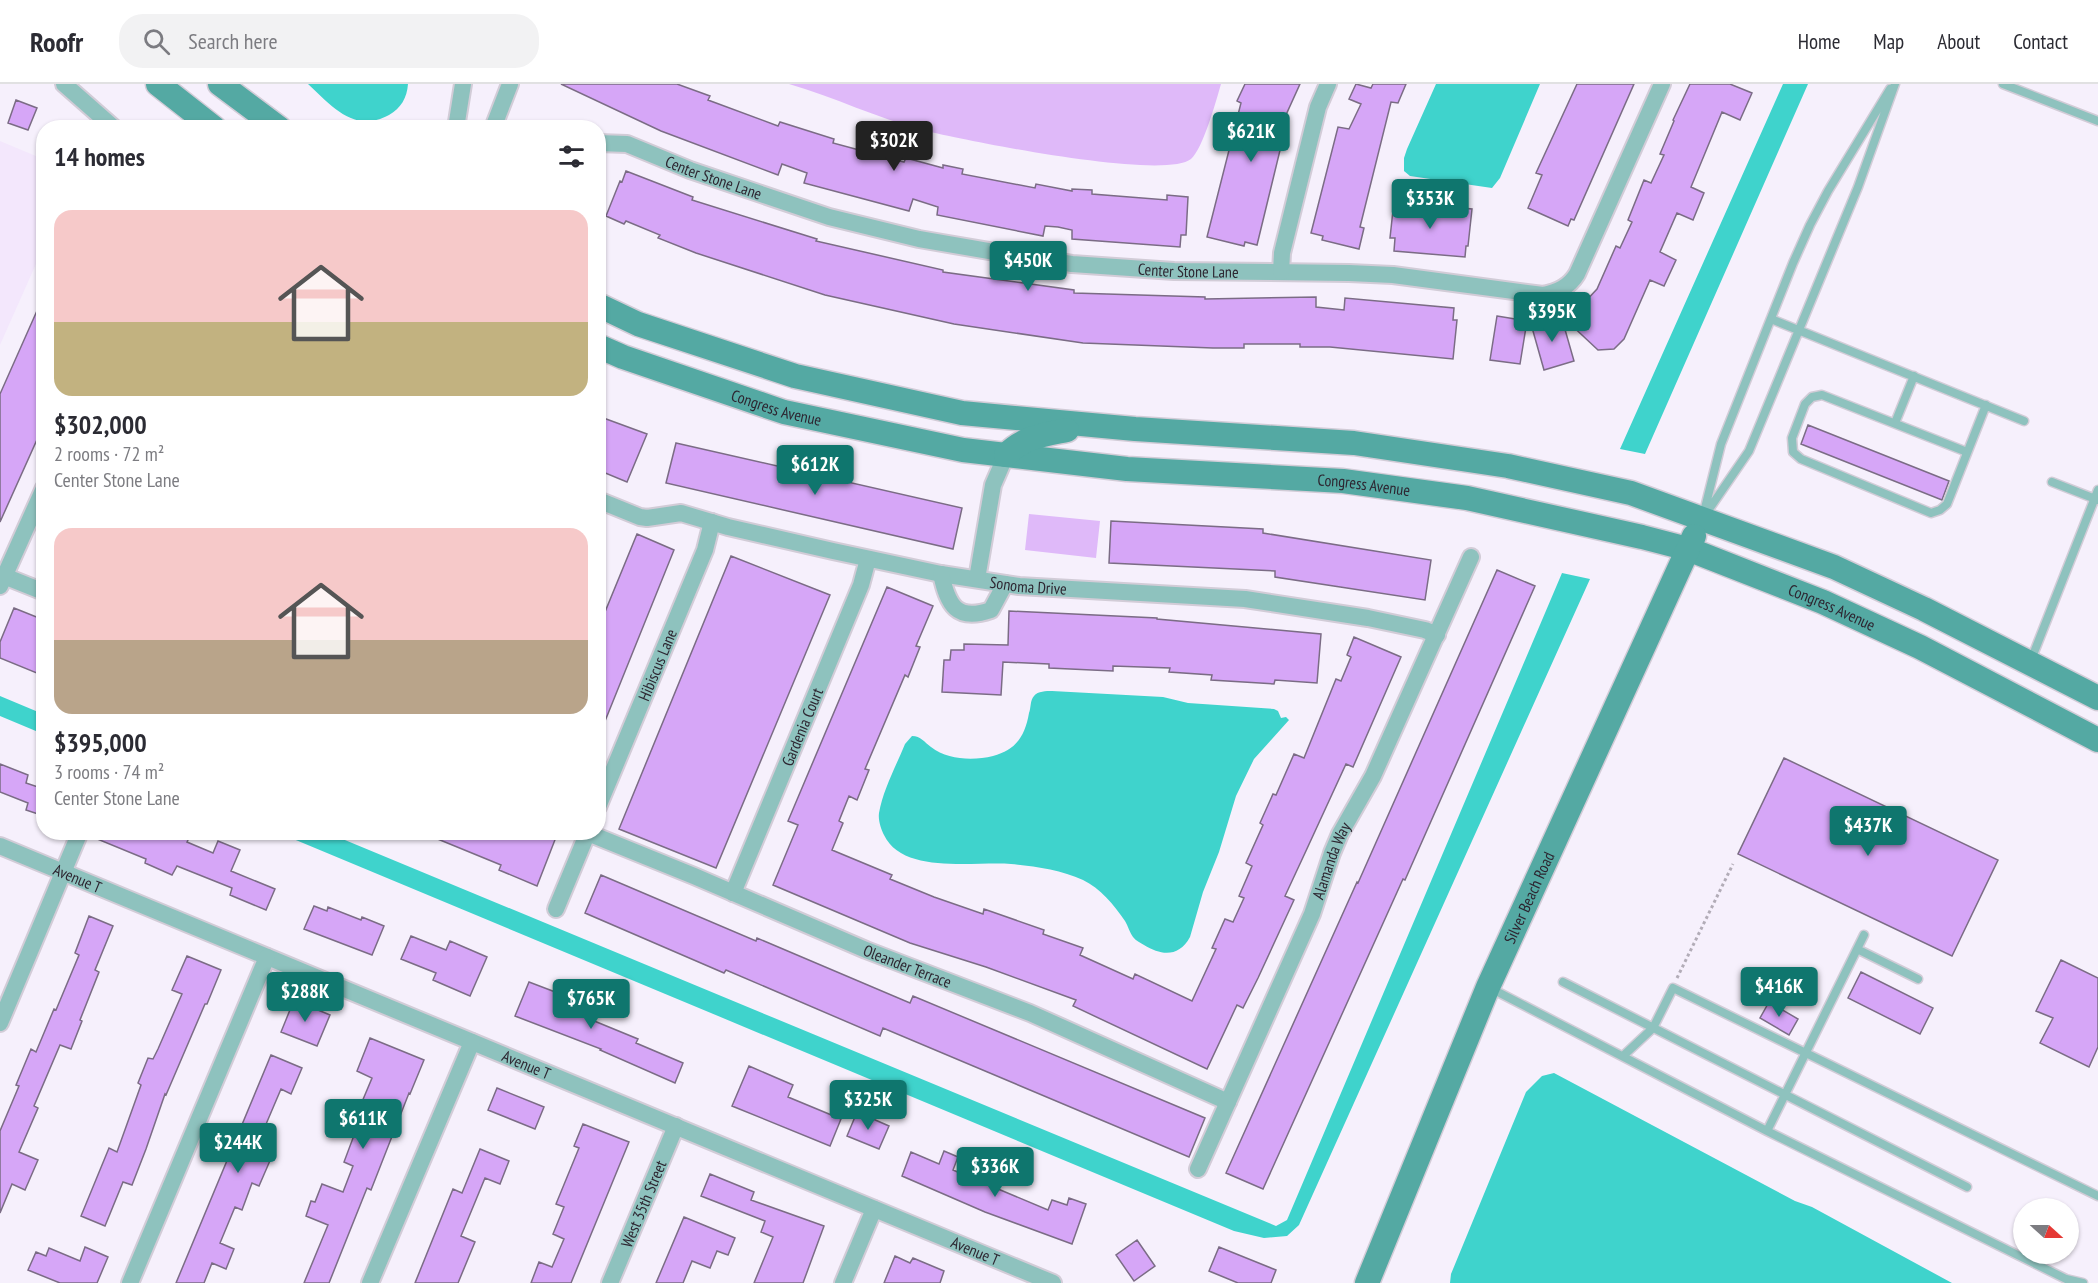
<!DOCTYPE html>
<meta charset="utf-8">
<style>
body{margin:0;font-family:"PT Sans Narrow",sans-serif;background:#f2f2f3;color:#2b2b33;height:100vh;display:flex;flex-direction:column;font-size:22px;white-space:nowrap}
*{box-sizing:border-box;margin:0}
p{font-size:20px;color:#7c7c81}
.icon{flex:none;width:33px;height:33px;fill:none;stroke:currentColor;stroke-width:2;stroke-linecap:round;stroke-linejoin:round}
.map{position:relative;flex:1;overflow:hidden}
.sheet{position:absolute;left:36px;top:36px;width:570px;height:720px;display:flex;flex-direction:column;background:#fff;border-radius:24px;box-shadow:0 2px 4px #0004}
.sheet>*{flex:none}
.needle{width:39px;rotate:111deg}
.buttons{position:absolute;left:2013px;top:1114px;display:grid;gap:12px}
.buttons a{display:grid;place-items:center;width:66px;height:66px;border-radius:50%;background:#fff;box-shadow:0 2px 4px #0004;font-size:30px}
.price{position:absolute;translate:-50% -51px;padding:0 14px;border-radius:6px;background:#0f766e;color:#fff;font-size:20px;line-height:39px;filter:drop-shadow(0 2px 3px #0008)}
.price::after{content:'';position:absolute;left:50%;top:36px;width:18px;height:14px;margin-left:-9px;background:inherit;clip-path:polygon(0 0,100% 0,50% 100%)}
.price.current{background:#222;color:#fff}
ul{padding:0;list-style:none}
li{display:grid;align-content:center;gap:12px;height:318px;padding:0 18px}
li span{display:grid;place-items:center;height:186px;border-radius:18px;color:#555}
li>.icon{margin-inline-start:auto}
span .icon{width:108px;height:108px;fill:#fffc;stroke-width:1}
li b{font-size:26px}
h2{display:flex;justify-content:space-between;align-items:center;height:72px;padding:0 18px;font-size:26px}
header{display:flex;align-items:center;gap:36px;box-sizing:border-box;height:84px;padding:0 30px;background:#fff;border-bottom:2px solid #e1e1e2}
header strong{font-size:28px}
nav{display:flex;gap:33px;margin-inline-start:auto;font-size:21px}
.search{width:420px;height:54px;background:#f2f2f3;display:flex;align-items:center;gap:15px;box-sizing:border-box;padding:0 21px;border-radius:24px;color:#7c7c81;font-size:22px}
.map>svg:first-child{display:block}
</style>
<header>
<strong>Roofr</strong>
<div class="search"><svg class="icon" aria-label="search" viewBox="0 0 24 24"><circle cx="10" cy="10" r="6"/><path d="M15 15l6 6"/></svg>Search here</div>
<nav><a>Home</a><a>Map</a><a>About</a><a>Contact</a></nav>
</header>
<div class="map">
<svg width="2098" height="1199" viewBox="0 0 2098 1199">
<rect width="100%" height="100%" fill="#f6f0fc"/>
<path fill="#f3e7fc" d="M 0,57 L 43,75 L 44,162 L 0,261 Z"/>
<path fill="#dfb9f9" d="M 789,0 L 1221,0 C 1216,17 1203,65 1191,75 C 1163,97 963,56 922,46 C 877,34 834,13 789,0 Z
M 1029,430 L 1100,437 L 1096,474 L 1025,466 Z"/>
<path fill="#3fd3cc" d="M 308,0 L 408,0 C 407,14 401,24 389,31 C 354,50 332,22 308,0 Z
M 1436,0 L 1540,0 L 1500,94 L 1492,104 L 1410,92 L 1404,87 L 1404,74 L 1407,65 Z
M 1783,0 L 1808,0 L 1645,370 L 1620,365 Z
M 1562,489 L 1590,495 L 1299,1141 L 1287,1152 L 1264,1154 L 1234,1147 L 279,749 L 328,749 L 1276,1142 L 1287,1136 Z
M 1052,607 L 1163,613 L 1188,619 L 1274,625 L 1278,627 L 1281,634 L 1286,633 L 1289,636 L 1254,675 L 1236,712 L 1219,768 L 1203,808 L 1190,853 C 1179,873 1162,872 1144,861 C 1141,859 1136,857 1133,853 C 1130,849 1128,842 1125,837 C 1114,821 1100,804 1083,796 C 1061,786 1035,782 1011,780 C 975,777 903,791 884,751 C 881,745 878,736 879,729 C 883,706 896,682 905,660 L 912,652 C 921,652 924,658 931,663 C 948,676 973,677 993,672 C 1016,666 1025,652 1029,629 C 1031,624 1030,616 1034,612 C 1038,607 1046,607 1052,607 Z
M 0,612 L 43,630 L 43,650 L 0,632 Z
M 1554,989 L 1795,1117 L 1812,1123 L 1952,1199 L 1450,1199 L 1451,1190 L 1526,1008 L 1542,992 Z"/>
<path fill="#d6a6f7" stroke="#7b6c85" stroke-width="1.5" d="M 561,0 L 677,0 L 710,12 L 708,16 L 778,42 L 780,38 L 834,55 L 833,59 L 904,78 L 906,74 L 943,84 L 943,81 L 963,85 L 962,90 L 1035,104 L 1036,100 L 1072,107 L 1072,105 L 1092,106 L 1092,110 L 1167,116 L 1167,111 L 1188,113 L 1186,151 L 1181,151 L 1180,163 L 1072,155 L 1072,146 L 1058,143 L 1045,142 L 1043,152 L 937,131 L 938,123 L 913,115 L 909,127 L 804,99 L 807,89 L 782,80 L 778,91 L 661,47 Z
M 1245,0 L 1300,0 L 1276,53 L 1283,54 L 1257,161 L 1245,158 L 1244,162 L 1207,153 L 1241,19 L 1237,17 Z
M 1356,0 L 1371,4 L 1373,0 L 1406,0 L 1398,19 L 1391,18 L 1360,143 L 1364,144 L 1359,165 L 1322,156 L 1323,152 L 1311,149 L 1338,43 L 1349,45 L 1361,20 L 1349,15 Z
M 1577,0 L 1634,0 L 1574,136 L 1571,135 L 1568,142 L 1528,124 L 1542,91 L 1536,89 Z
M 1690,0 L 1730,0 L 1752,9 L 1740,36 L 1722,28 L 1691,103 L 1704,109 L 1693,136 L 1677,129 L 1660,168 L 1676,176 L 1664,202 L 1650,196 L 1624,255 L 1614,265 L 1598,266 L 1567,237 L 1597,205 L 1616,162 L 1620,164 L 1632,138 L 1628,136 L 1644,96 L 1651,99 L 1664,71 L 1660,70 L 1674,37 L 1673,36 Z
M 16,16 L 37,24 L 28,46 L 8,39 Z
M 626,87 L 693,113 L 692,116 L 817,155 L 816,157 L 943,186 L 943,188 L 1074,206 L 1074,209 L 1205,213 L 1205,215 L 1316,213 L 1316,223 L 1344,226 L 1345,214 L 1454,224 L 1453,236 L 1457,236 L 1453,275 L 1330,263 L 1300,263 L 1300,260 L 1244,260 L 1244,264 L 1213,264 L 1083,259 L 954,240 L 825,211 L 696,169 L 658,154 L 660,151 L 626,137 L 624,140 L 606,132 L 620,97 L 622,98 Z
M 1394,117 L 1416,118 L 1416,122 L 1452,126 L 1452,123 L 1472,125 L 1468,162 L 1466,162 L 1465,173 L 1394,167 L 1395,154 L 1390,154 Z
M 44,211 L 44,340 L 0,438 L 0,310 Z
M 1497,232 L 1527,237 L 1520,280 L 1490,276 Z
M 1553,234 L 1554,237 L 1562,235 L 1574,277 L 1544,286 L 1531,240 Z
M 598,332 L 647,350 L 627,398 L 598,386 Z
M 1808,341 L 1949,397 L 1942,416 L 1801,360 Z
M 676,359 L 962,424 L 953,465 L 666,399 Z
M 1111,437 L 1263,445 L 1263,449 L 1431,476 L 1425,516 L 1275,493 L 1275,487 L 1109,479 Z
M 637,450 L 674,466 L 599,652 L 598,545 Z
M 731,472 L 830,511 L 716,784 L 619,745 Z
M 1497,486 L 1535,502 L 1405,796 L 1403,795 L 1263,1105 L 1226,1089 L 1357,798 L 1358,799 Z
M 887,503 L 933,522 L 916,562 L 920,563 L 908,593 L 905,591 L 865,685 L 869,686 L 857,716 L 849,712 L 839,737 L 843,739 L 832,766 L 892,791 L 890,795 L 934,813 L 983,830 L 984,825 L 1044,846 L 1043,850 L 1083,864 L 1080,871 L 1133,895 L 1135,890 L 1192,917 L 1216,865 L 1212,864 L 1225,835 L 1233,838 L 1244,814 L 1239,812 L 1252,782 L 1246,779 L 1263,741 L 1260,739 L 1273,710 L 1276,711 L 1294,670 L 1304,674 L 1336,595 L 1341,597 L 1351,573 L 1347,571 L 1354,553 L 1401,573 L 1353,683 L 1346,680 L 1305,769 L 1285,812 L 1294,816 L 1258,894 L 1243,924 L 1237,921 L 1207,985 L 1073,922 L 1076,916 L 986,883 L 910,859 L 773,801 L 798,741 L 788,737 Z
M 14,524 L 44,536 L 44,592 L 0,574 L 0,558 Z
M 1009,527 L 1157,534 L 1157,535 L 1321,550 L 1317,599 L 1275,596 L 1274,600 L 1211,596 L 1212,591 L 1169,588 L 1170,584 L 1113,582 L 1113,587 L 1049,584 L 1049,580 L 1003,578 L 1001,611 L 942,608 L 944,576 L 950,576 L 951,566 L 964,566 L 964,560 L 1008,561 Z
M 1784,674 L 1998,776 L 1952,872 L 1738,770 Z
M 0,680 L 28,691 L 26,699 L 44,705 L 44,732 L 26,726 L 28,719 L 0,708 Z
M 90,748 L 192,748 L 187,758 L 213,769 L 218,757 L 240,766 L 231,787 L 275,805 L 266,826 L 230,811 L 232,804 L 177,782 L 172,791 L 145,779 L 146,775 L 90,752 Z
M 558,748 L 537,802 L 499,786 L 501,781 L 423,749 Z
M 601,791 L 756,857 L 757,854 L 910,919 L 913,912 L 1205,1034 L 1189,1073 L 883,944 L 880,952 L 726,886 L 724,889 L 585,829 Z
M 314,822 L 327,827 L 328,823 L 361,836 L 362,833 L 384,842 L 372,871 L 304,845 Z
M 89,832 L 113,842 L 95,886 L 99,888 L 80,936 L 82,937 L 71,965 L 60,961 L 34,1022 L 38,1024 L 19,1068 L 38,1076 L 25,1106 L 12,1100 L 0,1129 L 0,1047 L 19,1002 L 16,1001 L 31,965 L 36,968 L 54,925 L 56,926 L 79,871 L 75,869 Z
M 411,852 L 446,866 L 450,857 L 487,873 L 470,912 L 433,896 L 436,889 L 401,875 Z
M 187,872 L 221,886 L 207,920 L 205,920 L 166,1011 L 165,1010 L 146,1065 L 132,1101 L 123,1098 L 105,1142 L 81,1132 L 109,1064 L 117,1068 L 141,1001 L 138,999 L 148,974 L 153,975 L 158,965 L 182,910 L 172,906 Z
M 2061,876 L 2098,894 L 2098,963 L 2089,983 L 2040,959 L 2053,934 L 2036,927 Z
M 1861,888 L 1933,924 L 1920,950 L 1848,914 Z
M 529,898 L 571,914 L 572,912 L 593,920 L 587,934 L 638,955 L 636,959 L 683,979 L 675,999 L 600,966 L 601,965 L 515,932 Z
M 294,916 L 330,931 L 317,962 L 281,948 Z
M 1769,918 L 1798,935 L 1789,951 L 1760,934 Z
M 370,954 L 424,976 L 410,1010 L 409,1009 L 371,1106 L 367,1104 L 329,1199 L 304,1199 L 328,1141 L 306,1132 L 311,1117 L 315,1118 L 322,1100 L 343,1108 L 353,1082 L 344,1078 L 356,1046 L 351,1044 L 372,994 L 357,987 Z
M 271,971 L 302,984 L 291,1010 L 281,1005 L 258,1059 L 263,1061 L 260,1067 L 272,1072 L 259,1102 L 252,1099 L 242,1126 L 235,1123 L 220,1159 L 234,1165 L 226,1185 L 212,1179 L 204,1199 L 176,1199 Z
M 749,982 L 793,1001 L 788,1013 L 841,1035 L 830,1062 L 732,1022 Z
M 497,1004 L 544,1023 L 535,1045 L 488,1026 Z
M 857,1028 L 889,1042 L 879,1065 L 847,1052 Z
M 583,1040 L 629,1058 L 571,1199 L 531,1199 L 539,1178 L 552,1183 L 564,1155 L 553,1150 L 564,1123 L 556,1120 L 579,1064 L 574,1062 Z
M 480,1065 L 509,1077 L 500,1100 L 485,1094 L 461,1152 L 475,1158 L 458,1199 L 415,1199 L 453,1105 L 462,1109 Z
M 944,1067 L 958,1073 L 953,1086 L 1048,1126 L 1052,1116 L 1067,1121 L 1069,1114 L 1086,1120 L 1072,1160 L 985,1128 L 902,1092 L 911,1068 L 939,1080 Z
M 710,1090 L 754,1108 L 751,1116 L 824,1142 L 803,1199 L 754,1199 L 773,1153 L 761,1148 L 765,1137 L 701,1112 Z
M 684,1133 L 735,1154 L 728,1171 L 717,1167 L 710,1184 L 692,1177 L 683,1199 L 656,1199 Z
M 1137,1156 L 1155,1182 L 1134,1197 L 1116,1171 Z
M 85,1163 L 108,1173 L 97,1199 L 60,1199 L 28,1186 L 36,1168 L 46,1172 L 49,1164 L 80,1177 Z
M 1219,1163 L 1276,1186 L 1271,1199 L 1238,1199 L 1209,1187 Z
M 895,1172 L 910,1179 L 913,1174 L 944,1187 L 940,1199 L 884,1199 Z"/>
<g fill="none" stroke-linecap="round" stroke-linejoin="round">
<defs>
<path id="lane" d="M 2003,0 L 2098,37
M 1771,235 L 2024,337
M 1895,339 L 1914,292
M 1967,368 L 1822,311 L 1812,313 L 1805,320 L 1792,354 L 1793,368 L 1801,375 L 1931,429 L 1940,426 L 1947,420 L 1986,321
M 2052,398 L 2098,416
M 1704,428 L 1721,360 L 1793,179 L 1810,141 L 1828,107 L 1890,5
M 1703,434 L 1749,367 L 1858,103 L 1895,0
M 2031,576 L 2098,406
M 1857,865 L 1918,895
M 1563,898 L 1967,1103
M 1490,904 L 1767,1047 L 2066,1195 L 2083,1199
M 1623,972 L 1653,944 L 1673,904 L 2098,1112
M 1767,1047 L 1864,851"/>
<g id="street">
<path d="M 64,0 L 114,44"/>
<path d="M 456,44 L 463,0"/>
<path d="M 493,44 L 510,0"/>
<path id="s1" d="M 598,59 L 627,60 L 690,86 L 829,133 L 919,155 L 1018,172 L 1072,180 L 1174,187 L 1349,189 L 1393,191 L 1543,211 C 1558,208 1569,203 1577,190 L 1662,0"/>
<path d="M 1281,188 L 1282,169 L 1318,23 L 1328,0"/>
<path id="s2" d="M 598,416 L 640,433 L 647,434 L 681,429 L 728,443 L 833,467 L 941,490 L 1019,502 L 1245,515 L 1368,534 L 1425,546 L 1437,551"/>
<path d="M 941,490 C 948,521 956,538 991,526 L 1005,500"/>
<path d="M 4,492 L 44,508"/>
<path d="M 977,495 L 993,401 L 1006,371"/>
<path d="M 0,502 L 44,404"/>
<path id="s3" d="M 598,723 L 705,466 L 712,438"/>
<path id="s4" d="M 588,749 L 694,792 L 866,866 L 1030,929 L 1228,1018"/>
<path id="s5" d="M 0,762 L 1053,1199"/>
<path id="s6" d="M 733,809 L 861,501 L 868,475"/>
<path d="M 556,825 L 588,748"/>
<path d="M 0,939 L 80,748"/>
<path id="s7" d="M 1198,1085 L 1312,830 L 1332,769 L 1340,750 L 1373,692 L 1471,473"/>
<path d="M 130,1199 L 267,873"/>
<path d="M 370,1199 L 472,958"/>
<path id="s8" d="M 610,1199 L 676,1042"/>
<path d="M 843,1199 L 874,1125"/>
</g>
<g id="secondary">
<path d="M 158,0 L 214,44"/>
<path d="M 220,0 L 279,44"/>
<path d="M 598,221 L 638,240 L 795,292 L 962,329 L 1135,345 L 1354,359 L 1508,382 L 1631,409 L 1834,483 L 1924,525 L 2098,614"/>
<path id="s9" d="M 598,262 L 623,273 L 784,328 L 963,366 L 1127,385 L 1343,397 L 1467,414 L 1642,453 L 1688,465 L 1823,518 L 1920,563 L 2098,656"/>
<path d="M 1006,371 C 1024,353 1043,351 1067,346"/>
<path id="s10" d="M 1367,1199 L 1488,903 L 1694,452"/>
</g>
</defs>
<use href="#lane" stroke="#d2ccd7" stroke-width="11"/>
<use href="#street" stroke="#d2ccd7" stroke-width="20"/>
<use href="#secondary" stroke="#d2ccd7" stroke-width="27"/>
<path stroke="#b2acb7" stroke-width="3" stroke-dasharray="3 3" stroke-linecap="butt" d="M 1677,894 L 1733,780"/>
<use href="#lane" stroke="#8ec2be" stroke-width="8"/>
<use href="#street" stroke="#8ec2be" stroke-width="16"/>
<use href="#secondary" stroke="#54a9a3" stroke-width="24"/>
</g>
<g text-anchor="middle" dominant-baseline="central" stroke-width="4.5" stroke-linejoin="round" paint-order="stroke">
<g font-size="16" fill="#2d2631" stroke="#f6f0fc">
<text stroke="none"><textPath href="#s1" startOffset="122">Center Stone Lane</textPath></text>
<text stroke="none"><textPath href="#s1" startOffset="608">Center Stone Lane</textPath></text>
<text stroke="none"><textPath href="#s9" startOffset="189">Congress Avenue</textPath></text>
<text stroke="none"><textPath href="#s9" startOffset="783">Congress Avenue</textPath></text>
<text stroke="none"><textPath href="#s2" startOffset="442">Sonoma Drive</textPath></text>
<text stroke="none"><textPath href="#s9" startOffset="1269">Congress Avenue</textPath></text>
<text stroke="none"><textPath href="#s3" startOffset="154">Hibiscus Lane</textPath></text>
<text stroke="none"><textPath href="#s6" startOffset="180">Gardenia Court</textPath></text>
<text stroke="none"><textPath href="#s7" startOffset="336">Alamanda Way</textPath></text>
<text stroke="none"><textPath href="#s5" startOffset="84">Avenue T</textPath></text>
<text stroke="none"><textPath href="#s10" startOffset="418">Silver Beach Road</textPath></text>
<text stroke="none"><textPath href="#s4" startOffset="346">Oleander Terrace</textPath></text>
<text stroke="none"><textPath href="#s5" startOffset="570">Avenue T</textPath></text>
<text stroke="none"><textPath href="#s8" startOffset="86">West 35th Street</textPath></text>
<text stroke="none"><textPath href="#s5" startOffset="1056">Avenue T</textPath></text>
</g>
</g>
</svg>
<div class="buttons">
<a><svg class="needle" viewBox="-14 -14 28 28"><path d="M0-13l5 13h-10z" fill="#e53935"/><path d="M0 13l5-13h-10z" fill="#7c7c81"/></svg></a>
</div>
<b class="price" style="left:1251px;top:79px">$621K</b>
<b class="price current" style="left:894px;top:88px">$302K</b>
<b class="price" style="left:1430px;top:146px">$353K</b>
<b class="price" style="left:1028px;top:208px">$450K</b>
<b class="price" style="left:1552px;top:259px">$395K</b>
<b class="price" style="left:815px;top:412px">$612K</b>
<b class="price" style="left:1868px;top:773px">$437K</b>
<b class="price" style="left:1779px;top:934px">$416K</b>
<b class="price" style="left:305px;top:939px">$288K</b>
<b class="price" style="left:591px;top:946px">$765K</b>
<b class="price" style="left:868px;top:1047px">$325K</b>
<b class="price" style="left:363px;top:1066px">$611K</b>
<b class="price" style="left:238px;top:1090px">$244K</b>
<b class="price" style="left:995px;top:1114px">$336K</b>
<section class="sheet">
<h2>14 homes<svg class="icon" aria-label="filters" viewBox="0 0 24 24"><path d="M4 7h16M4 17h16"/><circle cx="9" cy="7" r="2"/><circle cx="15" cy="17" r="2"/></svg></h2>
<ul>
<li><span style="background:linear-gradient(#f6c9c9 60%,#c2b280 0)"><svg class="icon" aria-label="home" viewBox="0 0 24 24"><path d="M3 11l9-7 9 7M6 9v11h12V9"/></svg></span><div><b>$302,000</b><p>2 rooms · 72 m²</p><p>Center Stone Lane</p></div></li>
<li><span style="background:linear-gradient(#f6c9c9 60%,#b9a48a 0)"><svg class="icon" aria-label="home" viewBox="0 0 24 24"><path d="M3 11l9-7 9 7M6 9v11h12V9"/></svg></span><div><b>$395,000</b><p>3 rooms · 74 m²</p><p>Center Stone Lane</p></div></li>
</ul>
</section>
</div>
